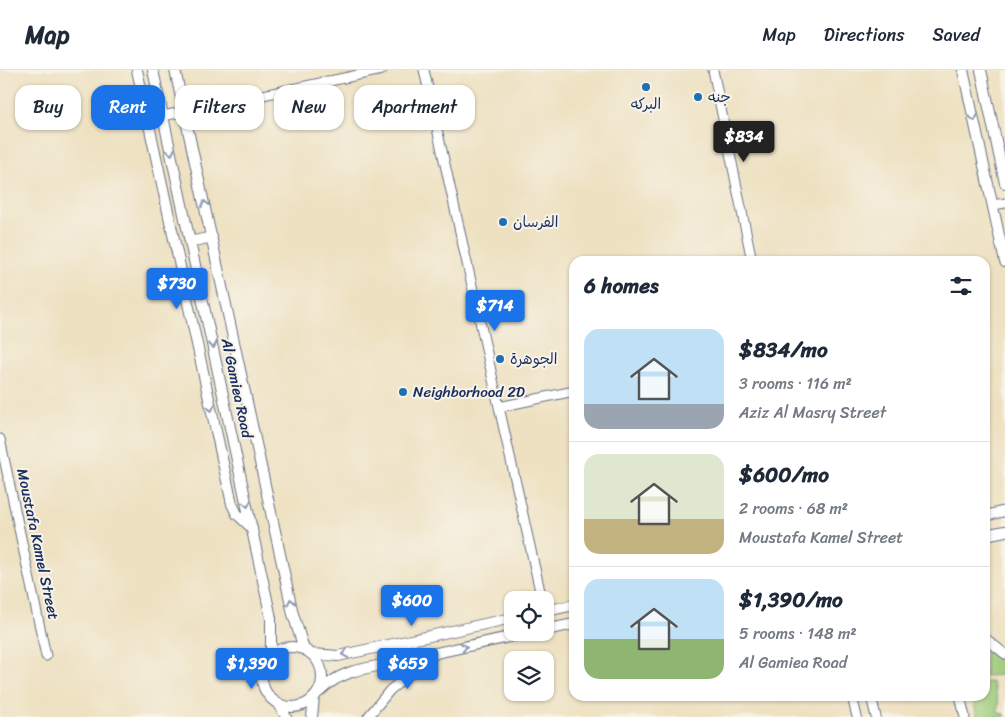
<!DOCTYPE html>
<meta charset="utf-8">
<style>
body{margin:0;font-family:Sriracha,"Playpen Sans Arabic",sans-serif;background:#f2f2f3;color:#1f2937;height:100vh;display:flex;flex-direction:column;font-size:19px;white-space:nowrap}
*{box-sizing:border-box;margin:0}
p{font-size:16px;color:#747a83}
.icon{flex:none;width:28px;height:28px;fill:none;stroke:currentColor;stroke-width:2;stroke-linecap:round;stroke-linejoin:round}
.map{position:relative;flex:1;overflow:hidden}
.drawer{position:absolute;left:569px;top:186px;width:421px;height:445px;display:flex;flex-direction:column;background:#fff;border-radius:15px;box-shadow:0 1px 4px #0004}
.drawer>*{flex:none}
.hud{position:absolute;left:15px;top:15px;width:475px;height:45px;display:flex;gap:10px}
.fabs{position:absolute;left:504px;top:521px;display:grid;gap:10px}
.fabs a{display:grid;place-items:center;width:50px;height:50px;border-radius:10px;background:#fff;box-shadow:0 1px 4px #0004;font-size:25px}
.price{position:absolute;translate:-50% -42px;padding:0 11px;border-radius:5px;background:#1a73e8;color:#fff;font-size:16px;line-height:32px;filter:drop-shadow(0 1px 2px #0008)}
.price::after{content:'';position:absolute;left:50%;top:30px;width:15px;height:11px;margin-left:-8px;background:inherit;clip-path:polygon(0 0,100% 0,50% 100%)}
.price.on{background:#222;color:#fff}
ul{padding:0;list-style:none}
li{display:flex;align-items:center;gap:15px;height:125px;padding:0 15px}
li+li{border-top:1px solid #e0e1e3}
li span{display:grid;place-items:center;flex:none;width:140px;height:100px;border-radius:15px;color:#555}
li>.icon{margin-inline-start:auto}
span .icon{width:60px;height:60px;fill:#fffc;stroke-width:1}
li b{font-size:21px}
h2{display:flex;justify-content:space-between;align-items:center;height:60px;padding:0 15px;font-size:21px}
.tag{padding:0 18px;border-radius:15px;background:#fff;box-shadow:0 1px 4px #0004;font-size:18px;line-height:45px}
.tag.on{background:#1a73e8;color:#fff}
header{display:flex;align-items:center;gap:30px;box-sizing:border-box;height:70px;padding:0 25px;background:#fff;border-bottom:1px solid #e0e1e3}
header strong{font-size:24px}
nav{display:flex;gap:28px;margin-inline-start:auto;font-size:18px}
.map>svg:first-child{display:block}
</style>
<header>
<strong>Map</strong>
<nav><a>Map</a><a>Directions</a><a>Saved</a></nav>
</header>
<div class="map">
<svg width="1005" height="647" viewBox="0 0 1005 647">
<rect width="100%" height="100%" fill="#f7f3e8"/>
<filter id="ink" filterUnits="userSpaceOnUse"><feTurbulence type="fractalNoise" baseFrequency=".02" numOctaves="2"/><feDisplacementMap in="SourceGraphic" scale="10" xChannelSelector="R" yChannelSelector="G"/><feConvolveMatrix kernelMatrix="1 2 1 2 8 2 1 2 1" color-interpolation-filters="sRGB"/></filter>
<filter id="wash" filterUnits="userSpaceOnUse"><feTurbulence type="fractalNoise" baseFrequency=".0096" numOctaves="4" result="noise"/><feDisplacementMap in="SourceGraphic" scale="20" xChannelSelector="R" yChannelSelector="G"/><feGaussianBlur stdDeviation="1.12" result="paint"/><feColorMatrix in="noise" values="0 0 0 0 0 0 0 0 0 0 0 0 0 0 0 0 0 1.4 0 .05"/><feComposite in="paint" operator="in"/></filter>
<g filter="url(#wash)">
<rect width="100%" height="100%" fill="#eee1c1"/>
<path fill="#9cca78" stroke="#5c7c6b" d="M 985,578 L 1005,596 L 1005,605 L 985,606 Z
M 985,612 L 992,612 L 999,634 L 997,640 L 999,643 L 1004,644 L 1005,647 L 977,647 L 972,626 L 985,626 Z"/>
</g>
<g filter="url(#ink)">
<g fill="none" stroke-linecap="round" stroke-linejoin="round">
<defs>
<path id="minor" d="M 424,0 L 542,530
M 713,0 L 752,191
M 163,46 L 382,0
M 993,135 L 1005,133
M 499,337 L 574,321
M 0,369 L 46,586
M 545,545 L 548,559
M 985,568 L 1005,584
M 852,626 L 857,647
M 871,626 L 876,647
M 960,626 L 965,647
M 368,647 L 390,620 L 435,584"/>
<path id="tertiary" d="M 137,0 L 232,434 L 237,444 L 252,458
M 153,0 L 271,548 L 271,585
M 175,0 L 293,544 L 304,579
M 963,0 L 1005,192
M 981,0 L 1005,113
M 190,172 L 212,167
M 985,446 L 1005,441
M 985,465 L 1005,461
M 545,541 L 574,535
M 545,560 L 574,554
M262 607a30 30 0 1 1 60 0a30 30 0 1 1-60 0Z
M 312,584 L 338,586 L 512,548
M 319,622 C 330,611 340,606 354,601 L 532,562
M 279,634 L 286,647
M 312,647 L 314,627"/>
</defs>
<use href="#minor" stroke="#656d81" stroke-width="11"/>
<use href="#tertiary" stroke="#656d81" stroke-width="12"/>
<use href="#minor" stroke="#fff" stroke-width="9"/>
<use href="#tertiary" stroke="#fff" stroke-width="10"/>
</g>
<defs><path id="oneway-chevron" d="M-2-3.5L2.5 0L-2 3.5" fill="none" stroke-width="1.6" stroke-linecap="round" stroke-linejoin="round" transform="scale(1.25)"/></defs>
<g stroke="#8d97ae">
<use href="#oneway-chevron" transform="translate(974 48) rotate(78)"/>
<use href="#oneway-chevron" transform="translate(171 82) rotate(78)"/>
<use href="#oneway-chevron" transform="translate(205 134) rotate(-102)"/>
<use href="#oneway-chevron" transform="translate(213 275) rotate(78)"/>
<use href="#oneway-chevron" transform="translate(211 338) rotate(78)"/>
<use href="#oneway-chevron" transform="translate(247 434) rotate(78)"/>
<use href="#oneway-chevron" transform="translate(291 532) rotate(-102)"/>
<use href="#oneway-chevron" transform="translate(464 577) rotate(-12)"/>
<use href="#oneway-chevron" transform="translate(345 584) rotate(170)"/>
</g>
</g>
<g fill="#1f6fb2" stroke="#f7f3e8" stroke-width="2">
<circle cx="646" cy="17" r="5"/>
<circle cx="698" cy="27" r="5"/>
<circle cx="503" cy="152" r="5"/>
<circle cx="500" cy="289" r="5"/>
<circle cx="403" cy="322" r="5"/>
</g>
<g text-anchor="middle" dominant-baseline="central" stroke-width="4" stroke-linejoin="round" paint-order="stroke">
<g font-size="15" fill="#1b2f5e" stroke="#f7f3e8" text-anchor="start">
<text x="708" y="27">جنه</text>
<text x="646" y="34" text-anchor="middle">البركه</text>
<text x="513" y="152">الفرسان</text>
<text x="510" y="289">الجوهرة</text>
<text x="413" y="322">Neighborhood 2D</text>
</g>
<g font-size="15" fill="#1b2f5e" stroke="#f7f3e8">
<text transform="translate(237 318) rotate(78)">Al Gamiea Road</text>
<text transform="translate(38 474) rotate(78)">Moustafa Kamel Street</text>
</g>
</g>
</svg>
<div class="fabs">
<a><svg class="icon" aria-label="locate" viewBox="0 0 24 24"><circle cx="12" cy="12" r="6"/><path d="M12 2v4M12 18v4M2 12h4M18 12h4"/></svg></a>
<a><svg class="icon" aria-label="layers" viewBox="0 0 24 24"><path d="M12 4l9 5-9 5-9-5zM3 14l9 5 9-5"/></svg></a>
</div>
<b class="price on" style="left:744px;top:93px">$834</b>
<b class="price" style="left:177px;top:240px">$730</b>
<b class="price" style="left:495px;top:262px">$714</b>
<b class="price" style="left:412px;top:557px">$600</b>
<b class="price" style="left:252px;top:620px">$1,390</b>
<b class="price" style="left:408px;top:620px">$659</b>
<div class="hud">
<a class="tag">Buy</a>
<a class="tag on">Rent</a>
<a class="tag">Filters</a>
<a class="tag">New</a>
<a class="tag">Apartment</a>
</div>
<section class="drawer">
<h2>6 homes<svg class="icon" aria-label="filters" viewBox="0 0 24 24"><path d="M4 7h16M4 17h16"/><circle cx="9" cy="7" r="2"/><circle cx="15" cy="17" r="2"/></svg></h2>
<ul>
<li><span style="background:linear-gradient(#bfe0f5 75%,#9aa5b1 0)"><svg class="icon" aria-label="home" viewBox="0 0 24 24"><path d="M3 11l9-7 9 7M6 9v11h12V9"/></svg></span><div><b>$834/mo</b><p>3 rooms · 116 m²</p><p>Aziz Al Masry Street</p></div></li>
<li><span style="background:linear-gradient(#dfe7d0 65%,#c2b280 0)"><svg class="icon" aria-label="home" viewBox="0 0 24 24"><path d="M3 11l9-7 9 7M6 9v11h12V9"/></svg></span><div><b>$600/mo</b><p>2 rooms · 68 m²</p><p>Moustafa Kamel Street</p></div></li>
<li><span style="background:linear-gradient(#bfe0f5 60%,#8fb573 0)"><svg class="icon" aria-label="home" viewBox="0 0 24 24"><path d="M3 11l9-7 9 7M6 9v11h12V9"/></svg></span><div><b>$1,390/mo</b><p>5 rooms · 148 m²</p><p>Al Gamiea Road</p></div></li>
</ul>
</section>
</div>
